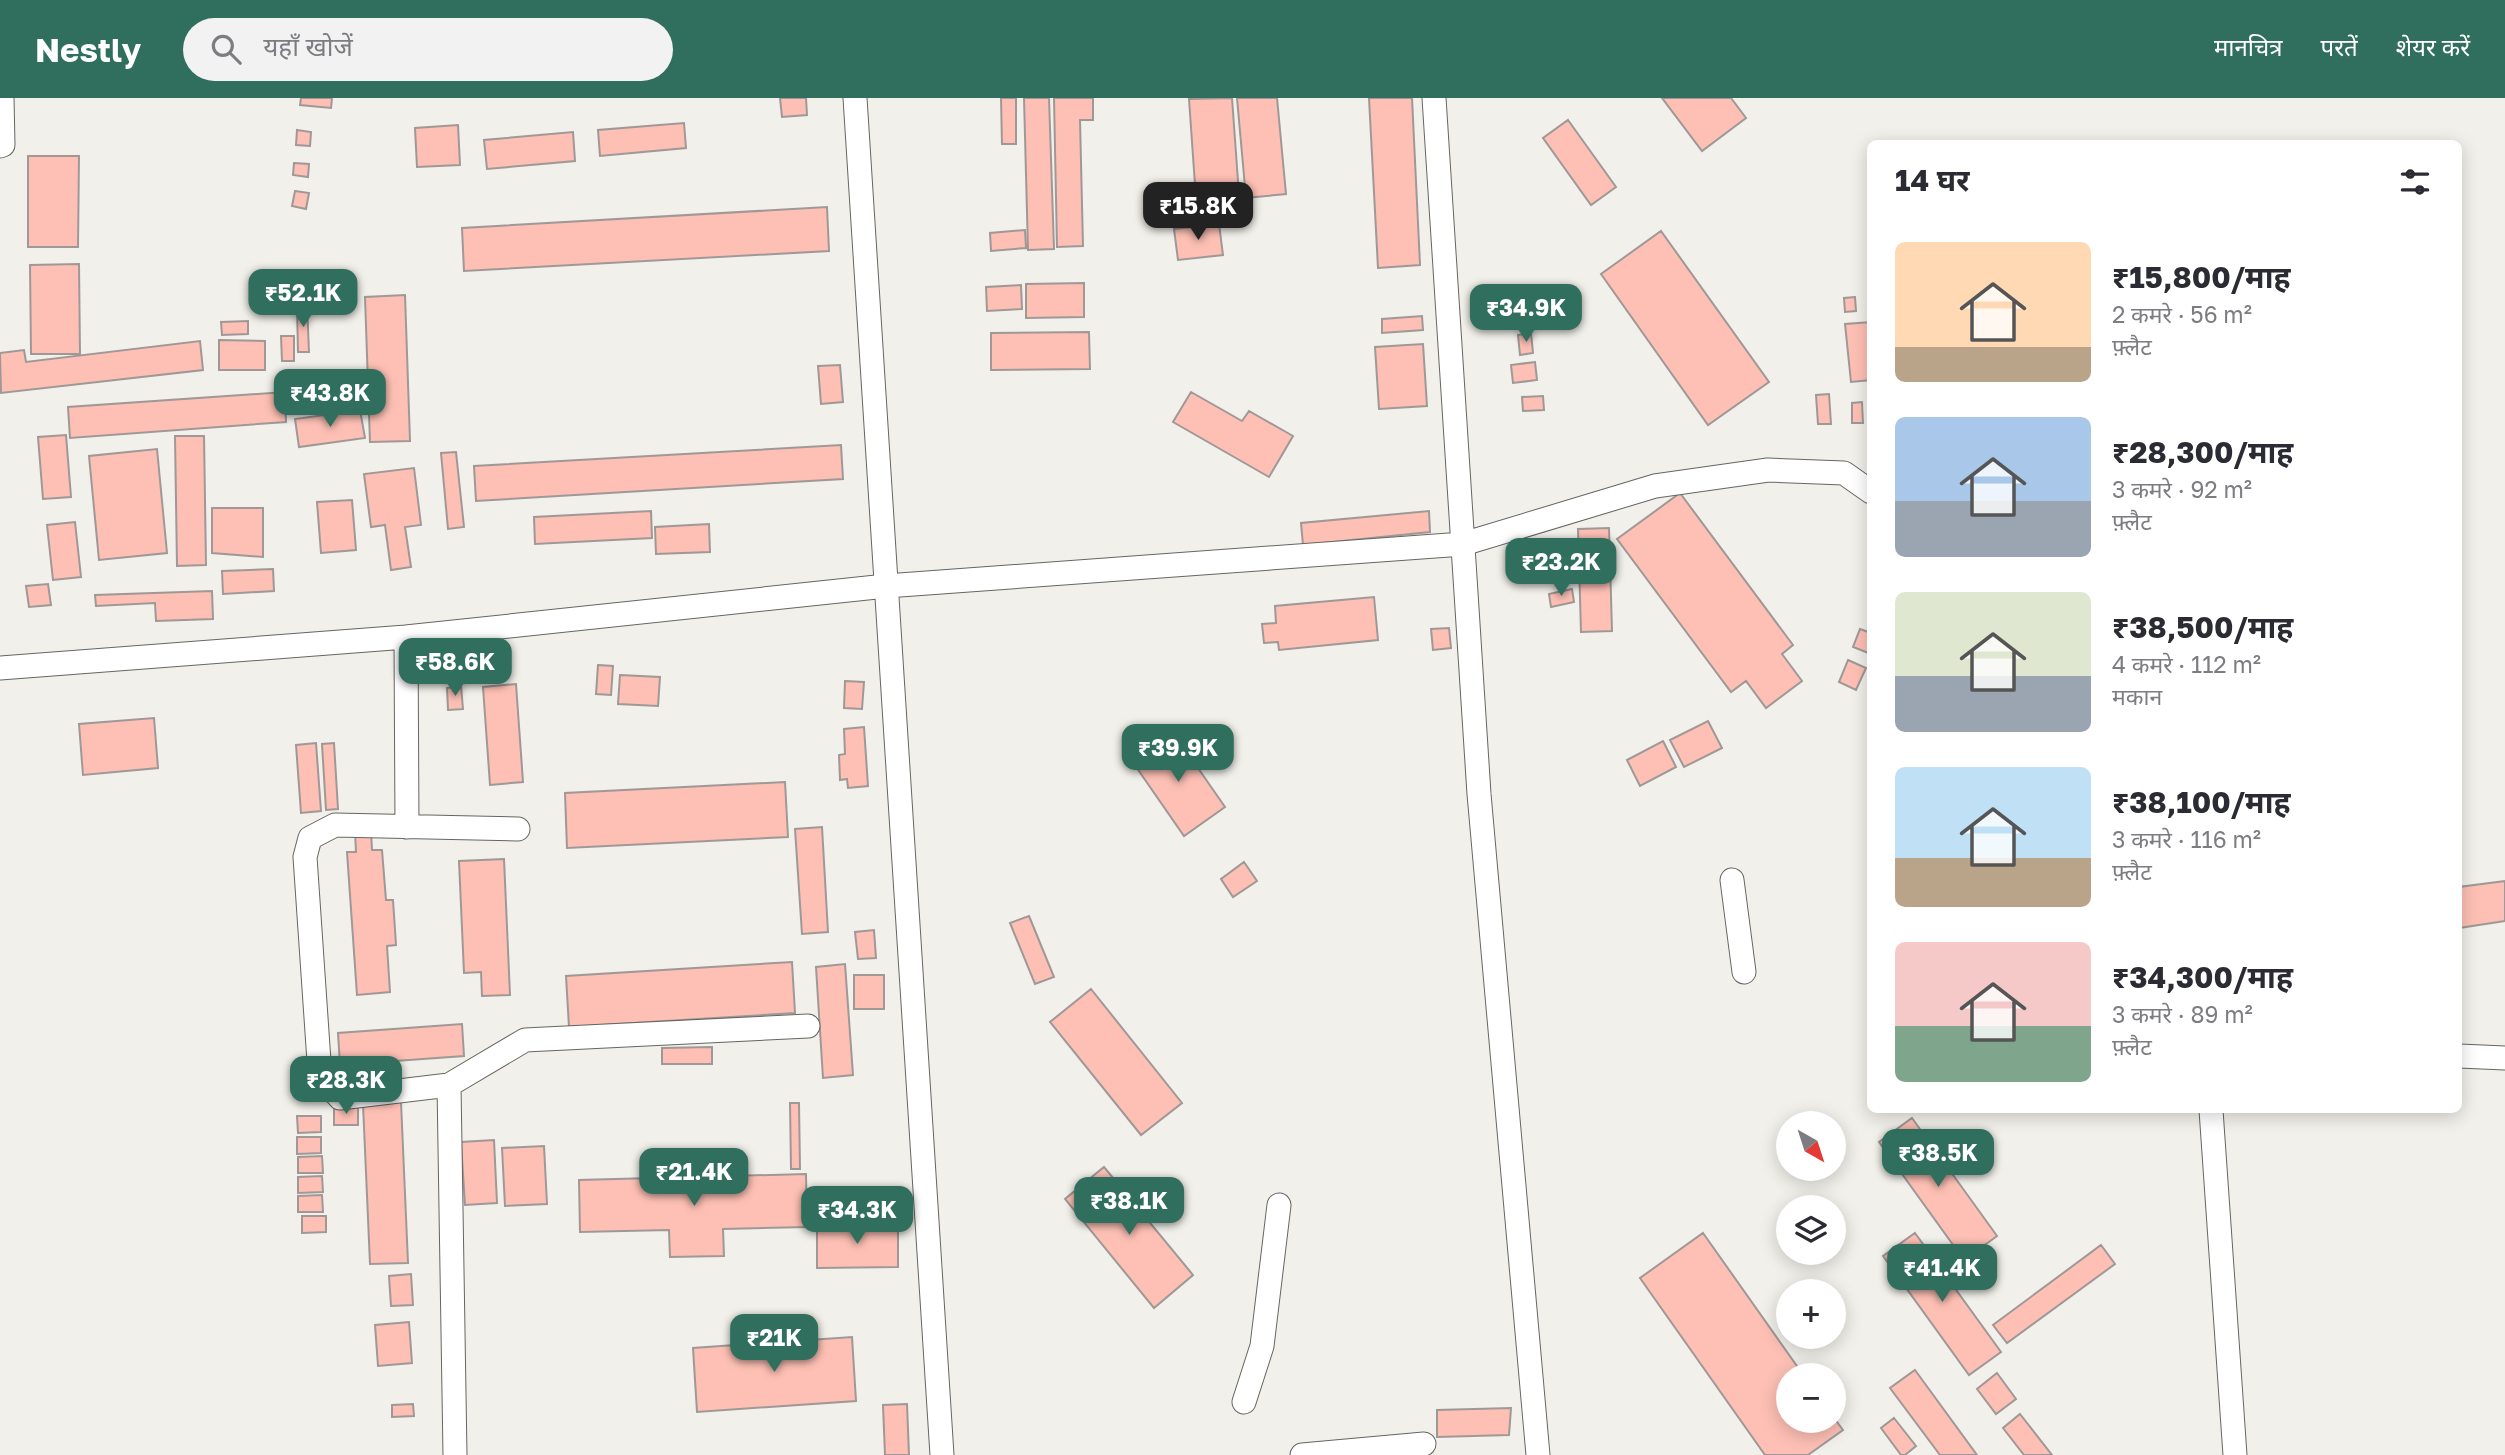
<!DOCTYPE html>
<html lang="hi">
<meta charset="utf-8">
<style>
body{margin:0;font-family:"Golos Text","Noto Sans Devanagari",sans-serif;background:#f2f2f3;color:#2b2b33;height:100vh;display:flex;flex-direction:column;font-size:26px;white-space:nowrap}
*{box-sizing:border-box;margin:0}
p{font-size:23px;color:#7c7c81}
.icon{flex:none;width:38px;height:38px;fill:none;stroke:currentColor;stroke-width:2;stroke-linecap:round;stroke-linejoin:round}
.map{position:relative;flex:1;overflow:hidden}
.drawer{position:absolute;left:1867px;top:42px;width:595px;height:973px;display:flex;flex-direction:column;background:#fff;border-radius:10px;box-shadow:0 4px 18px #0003}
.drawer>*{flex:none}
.needle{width:46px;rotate:141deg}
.buttons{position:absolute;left:1776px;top:1013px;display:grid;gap:14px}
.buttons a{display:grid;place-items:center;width:70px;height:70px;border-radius:50%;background:#fff;box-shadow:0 4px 18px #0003;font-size:35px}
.price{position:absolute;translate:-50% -60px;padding:0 16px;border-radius:14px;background:#306f5d;color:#fff;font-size:23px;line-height:46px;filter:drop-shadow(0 2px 4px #0008)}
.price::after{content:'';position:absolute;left:50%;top:42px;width:21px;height:16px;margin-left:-10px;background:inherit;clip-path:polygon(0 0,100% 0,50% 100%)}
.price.current{background:#222;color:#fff}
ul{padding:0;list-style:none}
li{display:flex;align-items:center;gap:21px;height:175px;padding:0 28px}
li span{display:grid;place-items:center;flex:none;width:196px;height:140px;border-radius:10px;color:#555}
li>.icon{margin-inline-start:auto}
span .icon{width:84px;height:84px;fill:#fffc;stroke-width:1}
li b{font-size:30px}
h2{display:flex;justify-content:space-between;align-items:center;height:84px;padding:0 28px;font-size:30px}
header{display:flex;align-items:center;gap:42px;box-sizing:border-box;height:98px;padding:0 35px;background:#306f5d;color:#fff}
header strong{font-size:33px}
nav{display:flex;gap:38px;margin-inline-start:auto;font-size:24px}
.search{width:490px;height:63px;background:#f2f2f3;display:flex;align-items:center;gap:18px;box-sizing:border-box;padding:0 24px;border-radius:38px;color:#7c7c81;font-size:26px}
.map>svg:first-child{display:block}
</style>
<header>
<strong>Nestly</strong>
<div class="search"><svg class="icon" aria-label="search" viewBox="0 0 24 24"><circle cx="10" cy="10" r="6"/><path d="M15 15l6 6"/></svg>यहाँ खोजें</div>
<nav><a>मानचित्र</a><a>परतें</a><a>शेयर करें</a></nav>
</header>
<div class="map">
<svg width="2505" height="1357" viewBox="0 0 2505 1357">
<rect width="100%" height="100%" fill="#f1f0ea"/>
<path fill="#fec0b5" stroke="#9f9897" stroke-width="2" d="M 301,0 L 332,0 L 331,10 L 300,7 Z
M 780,0 L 806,0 L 807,17 L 782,19 Z
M 1001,0 L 1016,0 L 1016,46 L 1002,46 Z
M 1024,0 L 1049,0 L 1054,151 L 1028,152 Z
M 1054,0 L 1093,0 L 1093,22 L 1080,22 L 1083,148 L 1057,149 Z
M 1232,0 L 1239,97 L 1196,101 L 1189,1 Z
M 1237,0 L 1277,0 L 1286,96 L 1246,100 Z
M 1369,0 L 1412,0 L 1420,167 L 1378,170 Z
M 1662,0 L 1731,0 L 1746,20 L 1702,53 Z
M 1568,22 L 1616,89 L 1591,107 L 1543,40 Z
M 684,25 L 686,50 L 600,58 L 598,32 Z
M 458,27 L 460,67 L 417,69 L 415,30 Z
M 297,32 L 311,34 L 310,48 L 296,47 Z
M 573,34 L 575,63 L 487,71 L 484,42 Z
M 28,58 L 79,58 L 78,149 L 28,149 Z
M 294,65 L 309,66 L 308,79 L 293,77 Z
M 295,93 L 309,95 L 306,111 L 292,108 Z
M 827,109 L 829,153 L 464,173 L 462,130 Z
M 1219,126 L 1223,157 L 1178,162 L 1174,131 Z
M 1025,132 L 1026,150 L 991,153 L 990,135 Z
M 1661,133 L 1769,284 L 1708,327 L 1601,176 Z
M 79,166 L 80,256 L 31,256 L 30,167 Z
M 1084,185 L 1084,219 L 1026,220 L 1026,186 Z
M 1021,187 L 1022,211 L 987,213 L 986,189 Z
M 1528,192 L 1530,228 L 1505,229 L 1503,193 Z
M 405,197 L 410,343 L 370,344 L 365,199 Z
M 1855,199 L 1856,213 L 1845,214 L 1844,200 Z
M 307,207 L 309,254 L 298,254 L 297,208 Z
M 1422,218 L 1423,232 L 1382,235 L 1382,221 Z
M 248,223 L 248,236 L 222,237 L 221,224 Z
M 1871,224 L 1871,282 L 1851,284 L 1845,226 Z
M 1089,234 L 1090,271 L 991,272 L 991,235 Z
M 1531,235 L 1533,255 L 1520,257 L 1518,237 Z
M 281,238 L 294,238 L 294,263 L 282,263 Z
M 219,242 L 265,243 L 265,272 L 219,272 Z
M 200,243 L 203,272 L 1,295 L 0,255 L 24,252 L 26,264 Z
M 1423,246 L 1427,308 L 1379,311 L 1375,249 Z
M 1535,264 L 1537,282 L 1513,285 L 1511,267 Z
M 840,267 L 843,304 L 821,306 L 818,268 Z
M 285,294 L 286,324 L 70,340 L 68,309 Z
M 1191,294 L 1242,323 L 1249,313 L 1293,338 L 1269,379 L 1173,324 Z
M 1829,296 L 1831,326 L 1818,326 L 1816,297 Z
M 1543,298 L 1544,312 L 1523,313 L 1522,299 Z
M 1862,304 L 1863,325 L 1852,325 L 1852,305 Z
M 360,312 L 365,340 L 299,349 L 295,321 Z
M 66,337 L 71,399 L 43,401 L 38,339 Z
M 175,338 L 204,338 L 206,467 L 177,468 Z
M 841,347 L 843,381 L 476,403 L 474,368 Z
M 157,351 L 167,455 L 99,462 L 89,358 Z
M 456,354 L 464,429 L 448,431 L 441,355 Z
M 414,370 L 421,427 L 405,429 L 411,469 L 391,472 L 385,427 L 371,429 L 364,376 Z
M 1680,395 L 1793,547 L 1782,556 L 1802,583 L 1766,610 L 1746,583 L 1731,594 L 1617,441 Z
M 352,402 L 356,452 L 321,455 L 317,404 Z
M 212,410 L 263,410 L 263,459 L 212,455 Z
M 651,413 L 652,440 L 535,446 L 534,419 Z
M 1429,413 L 1430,434 L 1303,447 L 1301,425 Z
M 75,424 L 81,479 L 53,482 L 47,427 Z
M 709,426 L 710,454 L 656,456 L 655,429 Z
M 1609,430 L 1612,533 L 1581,534 L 1578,431 Z
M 273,471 L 274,493 L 223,496 L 222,473 Z
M 48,486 L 51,507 L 29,509 L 26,488 Z
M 1572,491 L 1574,504 L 1551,509 L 1549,496 Z
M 212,493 L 213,521 L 156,523 L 155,505 L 96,508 L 95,497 Z
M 1374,499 L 1378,542 L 1279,552 L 1278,544 L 1264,545 L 1262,526 L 1276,525 L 1275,508 Z
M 1449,530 L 1451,550 L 1433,552 L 1431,531 Z
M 1860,531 L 1871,535 L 1871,556 L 1853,549 Z
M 1848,562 L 1866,570 L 1856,592 L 1839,584 Z
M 598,567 L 613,568 L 611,597 L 596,596 Z
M 620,577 L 660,579 L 658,608 L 618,606 Z
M 845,583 L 864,584 L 862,611 L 844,610 Z
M 516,586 L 523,684 L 490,687 L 483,589 Z
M 461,588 L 463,611 L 448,612 L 447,590 Z
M 154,620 L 158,670 L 83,677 L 79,626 Z
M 1708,623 L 1722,650 L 1684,669 L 1670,642 Z
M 864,629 L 868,688 L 848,690 L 847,681 L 840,682 L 839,657 L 845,656 L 844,631 Z
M 1173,634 L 1225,709 L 1184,738 L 1132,663 Z
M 1663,643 L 1676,669 L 1640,688 L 1627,662 Z
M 316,645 L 321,713 L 301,715 L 296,647 Z
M 334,645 L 338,711 L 326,712 L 322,646 Z
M 785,684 L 788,739 L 567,750 L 565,695 Z
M 822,729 L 828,834 L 802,836 L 795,731 Z
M 371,733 L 372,752 L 382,752 L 386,802 L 393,802 L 396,847 L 387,848 L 390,894 L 357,897 L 347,754 L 356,754 L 355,734 Z
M 504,761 L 510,897 L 482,898 L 481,874 L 464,875 L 459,763 Z
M 1244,764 L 1257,783 L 1233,799 L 1221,781 Z
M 2505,783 L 2505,823 L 2459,830 L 2459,789 Z
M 1029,818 L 1054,879 L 1035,886 L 1010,825 Z
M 874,832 L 876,860 L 858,861 L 855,834 Z
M 792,864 L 795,915 L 569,929 L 566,878 Z
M 845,866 L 853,977 L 823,980 L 816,869 Z
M 854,877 L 884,877 L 884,911 L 854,911 Z
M 1091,891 L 1182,1005 L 1141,1037 L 1050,924 Z
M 462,926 L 464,958 L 340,967 L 338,935 Z
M 712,949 L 712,966 L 662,966 L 662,950 Z
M 401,1004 L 408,1165 L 370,1166 L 363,1006 Z
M 790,1005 L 799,1005 L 800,1071 L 791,1071 Z
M 334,1009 L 358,1009 L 358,1027 L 334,1027 Z
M 297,1018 L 321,1018 L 321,1034 L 298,1035 Z
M 1912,1020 L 1997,1138 L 1964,1162 L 1879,1044 Z
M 297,1039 L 321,1039 L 321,1055 L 297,1056 Z
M 494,1042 L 497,1105 L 465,1107 L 461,1044 Z
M 544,1048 L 547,1106 L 505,1108 L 502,1050 Z
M 322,1058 L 323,1075 L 298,1075 L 298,1059 Z
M 1104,1069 L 1193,1177 L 1154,1210 L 1065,1101 Z
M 806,1076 L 807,1129 L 723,1131 L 724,1158 L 670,1159 L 669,1132 L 580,1134 L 579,1082 Z
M 322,1078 L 323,1094 L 298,1095 L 298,1079 Z
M 322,1097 L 323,1114 L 298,1114 L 298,1098 Z
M 302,1118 L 326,1118 L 326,1134 L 302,1135 Z
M 817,1126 L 898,1126 L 898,1169 L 817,1170 Z
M 1703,1135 L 1804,1278 L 1788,1278 L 1788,1323 L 1834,1323 L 1834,1320 L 1843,1332 L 1808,1357 L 1765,1357 L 1640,1180 Z
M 1915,1135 L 2001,1254 L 1969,1277 L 1883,1158 Z
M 2101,1147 L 2115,1166 L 2007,1245 L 1993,1227 Z
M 411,1176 L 413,1207 L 391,1208 L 389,1178 Z
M 409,1224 L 412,1265 L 378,1268 L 375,1227 Z
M 852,1239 L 856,1303 L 697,1314 L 693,1250 Z
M 1915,1272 L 1977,1357 L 1940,1357 L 1890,1290 Z
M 1997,1275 L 2016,1301 L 1996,1316 L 1977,1291 Z
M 413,1306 L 414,1318 L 392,1319 L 392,1307 Z
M 907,1306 L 909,1357 L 885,1357 L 883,1307 Z
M 1511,1310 L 1509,1337 L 1437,1339 L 1437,1312 Z
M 2020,1316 L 2052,1357 L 2024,1357 L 2003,1330 Z
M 1894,1320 L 1916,1348 L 1905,1357 L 1901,1357 L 1881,1330 Z"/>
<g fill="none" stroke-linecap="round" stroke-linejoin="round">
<defs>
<path id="street" d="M 855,0 L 942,1357
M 1434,0 L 1479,696 L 1538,1357
M 0,48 L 3,47 L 2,0
M 406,539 L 407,729
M 0,570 L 406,539 L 886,488 L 1463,446 L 1655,388 L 1768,372 L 1844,375 L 1871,394
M 518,731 L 335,727 L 310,740 L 305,759 L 320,978 L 340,1000 L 449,987 L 525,942 L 808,928
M 1732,782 L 1744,874
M 2459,958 L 2505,960
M 449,987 L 455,1357
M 2211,1012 L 2235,1357
M 1244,1304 L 1262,1248 L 1279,1107
M 1302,1357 L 1424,1346"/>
</defs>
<use href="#street" stroke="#666560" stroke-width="25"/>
<use href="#street" stroke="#fff" stroke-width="23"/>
</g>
</svg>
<div class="buttons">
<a><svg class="needle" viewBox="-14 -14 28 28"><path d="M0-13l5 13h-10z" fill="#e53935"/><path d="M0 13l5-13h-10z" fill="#7c7c81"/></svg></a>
<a><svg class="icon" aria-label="layers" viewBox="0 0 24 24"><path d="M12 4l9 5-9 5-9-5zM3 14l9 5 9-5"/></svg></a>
<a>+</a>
<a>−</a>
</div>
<b class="price current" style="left:1198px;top:144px">₹15.8K</b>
<b class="price" style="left:303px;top:231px">₹52.1K</b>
<b class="price" style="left:1526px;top:246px">₹34.9K</b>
<b class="price" style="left:330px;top:331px">₹43.8K</b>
<b class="price" style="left:1561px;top:500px">₹23.2K</b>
<b class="price" style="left:455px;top:600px">₹58.6K</b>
<b class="price" style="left:1178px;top:686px">₹39.9K</b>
<b class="price" style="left:346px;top:1018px">₹28.3K</b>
<b class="price" style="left:1938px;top:1091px">₹38.5K</b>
<b class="price" style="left:694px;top:1110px">₹21.4K</b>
<b class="price" style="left:1129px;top:1139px">₹38.1K</b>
<b class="price" style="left:857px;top:1148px">₹34.3K</b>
<b class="price" style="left:1942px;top:1206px">₹41.4K</b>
<b class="price" style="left:774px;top:1276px">₹21K</b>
<section class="drawer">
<h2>14 घर<svg class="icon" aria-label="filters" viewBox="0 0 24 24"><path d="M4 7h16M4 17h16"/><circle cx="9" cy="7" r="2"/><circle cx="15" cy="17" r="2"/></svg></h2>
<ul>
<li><span style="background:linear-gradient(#ffd9b3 75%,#b9a48a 0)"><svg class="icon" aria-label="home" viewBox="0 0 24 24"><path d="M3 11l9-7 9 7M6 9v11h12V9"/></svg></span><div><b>₹15,800/माह</b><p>2 कमरे · 56 m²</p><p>फ़्लैट</p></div></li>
<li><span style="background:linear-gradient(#a9c7e8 60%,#9aa5b1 0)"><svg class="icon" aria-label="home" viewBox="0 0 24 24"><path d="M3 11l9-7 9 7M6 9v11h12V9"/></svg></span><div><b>₹28,300/माह</b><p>3 कमरे · 92 m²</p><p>फ़्लैट</p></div></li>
<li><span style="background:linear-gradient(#dfe7d0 60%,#9aa5b1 0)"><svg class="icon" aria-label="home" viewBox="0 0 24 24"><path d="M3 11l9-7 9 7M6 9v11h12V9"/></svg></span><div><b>₹38,500/माह</b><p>4 कमरे · 112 m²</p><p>मकान</p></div></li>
<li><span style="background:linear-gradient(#bfe0f5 65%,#b9a48a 0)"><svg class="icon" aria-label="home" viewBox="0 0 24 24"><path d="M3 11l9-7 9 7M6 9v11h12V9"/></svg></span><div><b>₹38,100/माह</b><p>3 कमरे · 116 m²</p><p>फ़्लैट</p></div></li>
<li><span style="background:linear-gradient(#f6c9c9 60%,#7fa58c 0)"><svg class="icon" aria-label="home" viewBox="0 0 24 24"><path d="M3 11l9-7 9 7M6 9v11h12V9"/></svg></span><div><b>₹34,300/माह</b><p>3 कमरे · 89 m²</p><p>फ़्लैट</p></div></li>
</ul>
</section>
</div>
